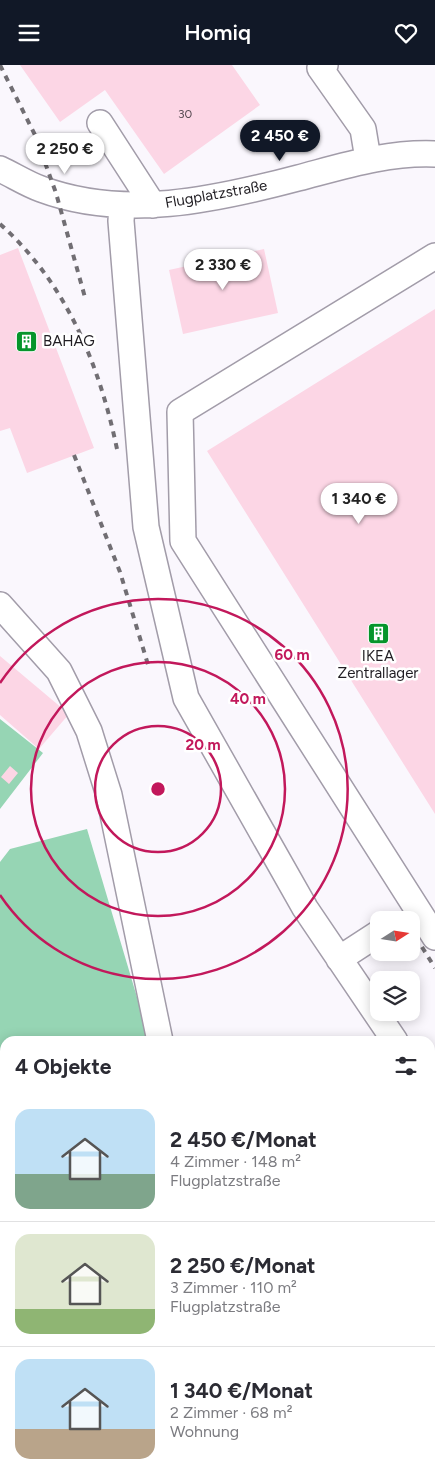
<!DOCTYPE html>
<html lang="de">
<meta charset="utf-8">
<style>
body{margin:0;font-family:Figtree,sans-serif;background:#f7f7f7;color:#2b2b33;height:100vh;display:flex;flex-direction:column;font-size:19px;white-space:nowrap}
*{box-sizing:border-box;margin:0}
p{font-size:16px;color:#7c7c81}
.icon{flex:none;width:28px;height:28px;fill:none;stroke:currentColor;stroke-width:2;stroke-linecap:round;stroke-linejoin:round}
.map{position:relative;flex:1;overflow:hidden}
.sheet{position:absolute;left:0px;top:971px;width:435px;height:446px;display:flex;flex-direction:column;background:#fff;border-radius:15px 15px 0 0;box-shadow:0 2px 12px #0003}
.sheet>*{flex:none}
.needle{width:32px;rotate:78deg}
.tools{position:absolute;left:370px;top:846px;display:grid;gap:10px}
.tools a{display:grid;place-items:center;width:50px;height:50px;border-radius:10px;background:#fff;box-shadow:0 2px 12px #0003;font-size:25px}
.price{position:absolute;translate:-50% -42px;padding:0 11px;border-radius:18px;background:#fff;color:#222;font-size:16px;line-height:32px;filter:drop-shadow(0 1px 2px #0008)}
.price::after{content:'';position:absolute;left:50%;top:30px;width:15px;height:11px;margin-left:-8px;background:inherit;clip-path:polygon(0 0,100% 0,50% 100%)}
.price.selected{background:#111827;color:#fff}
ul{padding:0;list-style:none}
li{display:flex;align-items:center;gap:15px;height:125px;padding:0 15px}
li+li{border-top:1px solid #e1e1e2}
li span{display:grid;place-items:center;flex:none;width:140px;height:100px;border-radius:15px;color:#555}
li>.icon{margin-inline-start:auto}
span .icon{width:60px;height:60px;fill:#fffc;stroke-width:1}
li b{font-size:21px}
h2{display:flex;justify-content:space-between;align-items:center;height:60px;padding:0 15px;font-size:21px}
header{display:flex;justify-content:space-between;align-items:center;height:65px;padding:0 15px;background:#111827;color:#fff;font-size:22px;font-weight:600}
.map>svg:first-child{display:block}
</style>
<header><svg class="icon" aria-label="menu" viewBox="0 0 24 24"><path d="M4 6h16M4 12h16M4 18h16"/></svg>Homiq<svg class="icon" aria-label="heart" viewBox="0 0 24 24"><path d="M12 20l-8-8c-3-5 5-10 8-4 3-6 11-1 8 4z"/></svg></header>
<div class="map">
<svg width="435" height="1417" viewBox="0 0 435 1417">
<rect width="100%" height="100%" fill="#faf7fd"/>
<path fill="#96d5b4" d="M 0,654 L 43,688 L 0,744 Z
M 87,764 L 150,976 L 5,976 L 5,1097 L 0,1092 L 0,797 L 10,784 Z"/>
<path fill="#fcd6e5" d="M 20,0 L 232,0 L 260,40 L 164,109 L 105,25 L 60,57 Z
M 18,183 L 94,383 L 27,408 L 10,363 L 0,366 L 0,190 Z
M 264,184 L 278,248 L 183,269 L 169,205 Z
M 435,244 L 435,749 L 207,386 Z
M 0,591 L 69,649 L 39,684 L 0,650 Z
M 10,701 L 18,708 L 9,719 L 1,712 Z
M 430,1146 L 435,1154 L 435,1286 L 430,1278 Z
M 98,1412 L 135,1412 L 141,1417 L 104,1417 Z
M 248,1412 L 269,1412 L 274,1417 L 244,1417 Z"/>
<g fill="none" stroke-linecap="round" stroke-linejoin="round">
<defs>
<path id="minor" d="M 325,0 L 320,3 L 363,64 L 368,94
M 100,58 L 153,140
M 0,104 C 13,110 27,119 41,124 C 124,155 215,135 298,113 C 344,101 387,87 435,89
M 122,140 L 121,156 L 146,462 L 186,633 L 305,843 L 395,976
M 435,191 L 180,347 L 183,476 L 435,872
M 0,540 L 59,606 L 89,666 L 109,730 L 160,976
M 339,894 L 379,868
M 430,1028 L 435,1035
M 430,1290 L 435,1298
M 342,1412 L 345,1417"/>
</defs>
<use href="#minor" stroke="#a29ca9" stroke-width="28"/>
<use href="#minor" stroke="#fff" stroke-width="25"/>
<path stroke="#716e73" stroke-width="4" stroke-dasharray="6 6" stroke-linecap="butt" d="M 0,0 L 35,70 L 56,128 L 86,236
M 0,159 C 66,218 99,298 117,384
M 74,390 L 120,507 L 149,603
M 422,882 L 435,903
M 0,1382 L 5,1386
M 37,1412 L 43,1417"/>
</g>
<g fill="none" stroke="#c2185b" stroke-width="2.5">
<circle cx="158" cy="724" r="63"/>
<circle cx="158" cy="724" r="127"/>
<path d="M0 618A190 190 0 1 1 0 830"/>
</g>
<defs>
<symbol id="building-square" viewBox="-11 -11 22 22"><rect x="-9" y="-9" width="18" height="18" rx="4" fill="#06952b" stroke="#fff"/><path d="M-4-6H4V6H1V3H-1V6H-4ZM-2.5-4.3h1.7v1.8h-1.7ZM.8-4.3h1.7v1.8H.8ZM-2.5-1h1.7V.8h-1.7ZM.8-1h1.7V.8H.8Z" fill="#fff"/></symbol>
</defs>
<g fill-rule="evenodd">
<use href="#building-square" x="14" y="264" width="25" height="25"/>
<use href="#building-square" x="366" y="556" width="25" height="25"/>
</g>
<g text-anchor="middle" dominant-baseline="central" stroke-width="5" stroke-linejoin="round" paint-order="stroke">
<g font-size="12" fill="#584c54">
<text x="185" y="49">30</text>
</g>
<g font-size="15" fill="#211e23" stroke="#fff">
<text transform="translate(216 129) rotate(-10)">Flugplatzstraße</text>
</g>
<g font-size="15" fill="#211e23" stroke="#fff" text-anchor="start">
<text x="43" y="276">BAHAG</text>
<text x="378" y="591" text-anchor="middle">IKEA<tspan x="378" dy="17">Zentrallager</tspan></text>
</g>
</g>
<circle cx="158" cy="724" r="8" fill="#c2185b" stroke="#fff" stroke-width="2.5"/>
<g font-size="15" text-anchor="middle" font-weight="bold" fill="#c2185b" stroke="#fff" stroke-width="5" stroke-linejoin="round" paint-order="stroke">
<text x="292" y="595">60 m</text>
<text x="248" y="639">40 m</text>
<text x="203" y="685">20 m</text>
</g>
</svg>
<div class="tools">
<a><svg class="needle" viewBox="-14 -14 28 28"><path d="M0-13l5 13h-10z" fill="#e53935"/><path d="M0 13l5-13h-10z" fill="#7c7c81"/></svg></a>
<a><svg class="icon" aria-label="layers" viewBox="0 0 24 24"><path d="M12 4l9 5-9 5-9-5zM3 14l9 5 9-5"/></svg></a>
</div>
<b class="price selected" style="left:280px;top:97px">2 450 €</b>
<b class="price" style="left:65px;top:110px">2 250 €</b>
<b class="price" style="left:223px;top:226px">2 330 €</b>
<b class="price" style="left:359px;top:460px">1 340 €</b>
<section class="sheet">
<h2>4 Objekte<svg class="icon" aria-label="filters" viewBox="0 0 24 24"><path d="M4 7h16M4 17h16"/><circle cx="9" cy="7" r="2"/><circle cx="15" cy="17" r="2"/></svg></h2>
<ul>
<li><span style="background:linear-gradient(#bfe0f5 65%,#7fa58c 0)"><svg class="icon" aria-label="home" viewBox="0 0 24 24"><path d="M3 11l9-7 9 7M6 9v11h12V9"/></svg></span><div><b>2 450 €/Monat</b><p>4 Zimmer · 148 m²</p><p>Flugplatzstraße</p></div></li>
<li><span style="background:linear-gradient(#dfe7d0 75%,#8fb573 0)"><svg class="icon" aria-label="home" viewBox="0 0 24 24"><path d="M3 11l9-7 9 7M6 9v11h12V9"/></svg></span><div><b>2 250 €/Monat</b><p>3 Zimmer · 110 m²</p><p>Flugplatzstraße</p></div></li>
<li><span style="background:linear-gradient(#bfe0f5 70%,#b9a48a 0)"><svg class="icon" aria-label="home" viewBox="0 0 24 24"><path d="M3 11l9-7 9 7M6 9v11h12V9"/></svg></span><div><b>1 340 €/Monat</b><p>2 Zimmer · 68 m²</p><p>Wohnung</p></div></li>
</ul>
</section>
</div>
